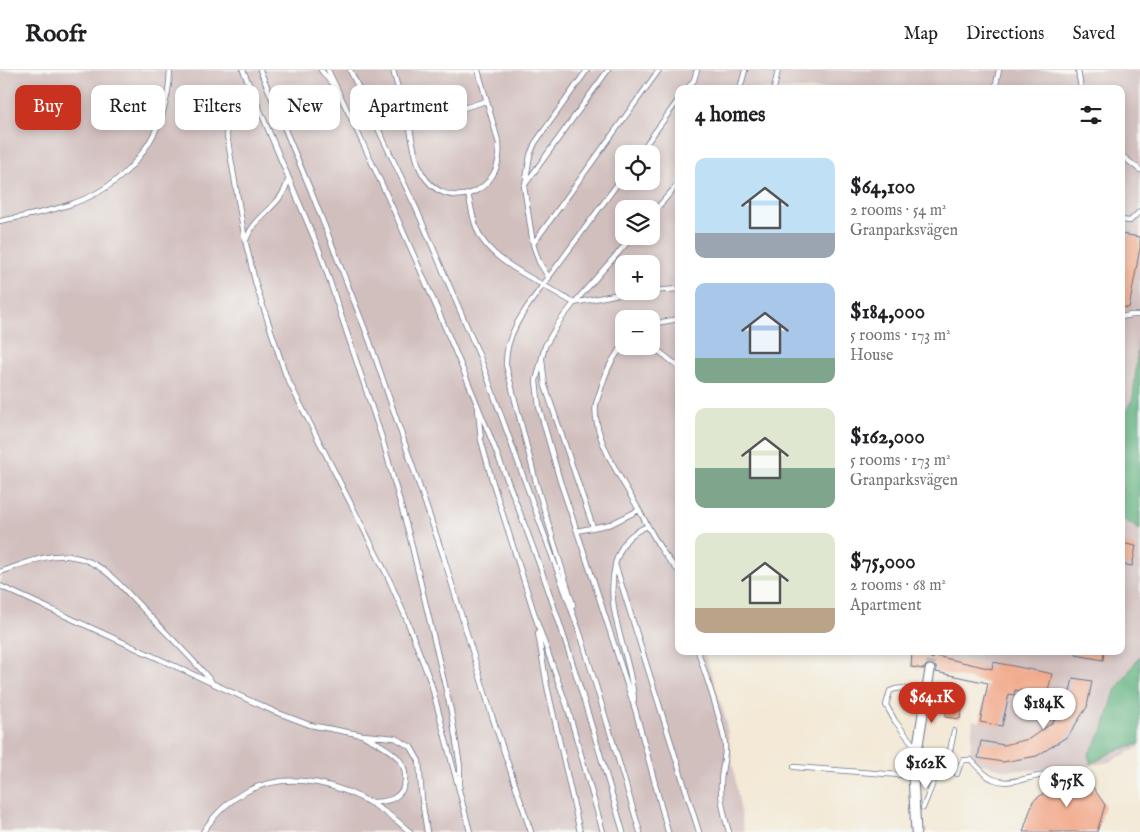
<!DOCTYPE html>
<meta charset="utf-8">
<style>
body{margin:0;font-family:"IM FELL English",serif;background:#f6f6f6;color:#202124;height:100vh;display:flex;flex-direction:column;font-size:19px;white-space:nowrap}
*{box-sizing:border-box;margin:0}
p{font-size:16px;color:#757577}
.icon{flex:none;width:28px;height:28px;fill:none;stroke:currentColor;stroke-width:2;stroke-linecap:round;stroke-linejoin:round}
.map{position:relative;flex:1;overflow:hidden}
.side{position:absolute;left:675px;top:15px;width:450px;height:570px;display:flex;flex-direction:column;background:#fff;border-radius:10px;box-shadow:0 2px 8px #0003}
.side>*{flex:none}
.hud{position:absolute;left:15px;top:15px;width:475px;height:45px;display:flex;gap:10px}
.tools{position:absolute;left:615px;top:75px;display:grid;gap:10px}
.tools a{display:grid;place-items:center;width:45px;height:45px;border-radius:10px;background:#fff;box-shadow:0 2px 8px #0003;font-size:25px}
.price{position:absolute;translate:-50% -42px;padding:0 11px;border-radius:18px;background:#fff;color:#222;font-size:16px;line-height:32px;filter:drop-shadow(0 1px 2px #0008)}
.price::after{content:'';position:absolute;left:50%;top:30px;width:15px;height:11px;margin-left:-8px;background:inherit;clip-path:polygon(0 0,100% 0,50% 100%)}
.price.on{background:#c8321e;color:#fff}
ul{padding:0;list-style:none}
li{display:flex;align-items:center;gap:15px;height:125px;padding:0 20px}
li span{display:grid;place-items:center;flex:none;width:140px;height:100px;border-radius:10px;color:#555}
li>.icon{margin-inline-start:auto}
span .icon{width:60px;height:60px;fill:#fffc;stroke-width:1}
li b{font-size:21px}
h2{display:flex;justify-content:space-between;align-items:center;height:60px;padding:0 20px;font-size:21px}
.tag{padding:0 18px;border-radius:10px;background:#fff;box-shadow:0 2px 8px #0003;font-size:18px;line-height:45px}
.tag.on{background:#c8321e;color:#fff}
header{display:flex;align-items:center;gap:30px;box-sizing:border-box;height:70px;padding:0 25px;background:#fff;border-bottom:1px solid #e0e0e0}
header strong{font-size:24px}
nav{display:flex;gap:28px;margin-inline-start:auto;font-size:18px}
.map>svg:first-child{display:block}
</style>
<header>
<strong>Roofr</strong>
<nav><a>Map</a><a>Directions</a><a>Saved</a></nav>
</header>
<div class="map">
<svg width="1140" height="762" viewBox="0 0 1140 762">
<rect width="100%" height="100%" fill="#f6f6f2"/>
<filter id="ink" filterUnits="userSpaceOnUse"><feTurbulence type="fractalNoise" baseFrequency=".02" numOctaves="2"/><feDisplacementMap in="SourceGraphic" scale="10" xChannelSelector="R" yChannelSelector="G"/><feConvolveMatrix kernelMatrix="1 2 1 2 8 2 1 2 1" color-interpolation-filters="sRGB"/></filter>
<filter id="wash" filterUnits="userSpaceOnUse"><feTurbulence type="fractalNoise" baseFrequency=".0096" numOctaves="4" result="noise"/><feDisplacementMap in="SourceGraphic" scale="20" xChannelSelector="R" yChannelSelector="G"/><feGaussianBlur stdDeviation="1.12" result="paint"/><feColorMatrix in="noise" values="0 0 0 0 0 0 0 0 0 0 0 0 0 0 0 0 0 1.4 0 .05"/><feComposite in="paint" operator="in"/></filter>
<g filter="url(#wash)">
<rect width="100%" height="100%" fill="#f3e9d6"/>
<path fill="#d1bfbe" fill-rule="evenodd" d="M 0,0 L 1140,0 L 1140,677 L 1109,692 L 1069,700 L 1006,700 L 980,693 L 970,684 L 973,650 L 980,652 L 988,613 L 911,597 L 912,581 L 1121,581 L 1121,19 L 679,19 L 679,581 L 704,581 L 725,647 L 744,762 L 0,762 ZM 624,84 L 651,84 L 651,111 L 624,111 ZM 624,139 L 651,139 L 651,166 L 624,166 ZM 624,194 L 651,194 L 651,221 L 624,221 ZM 624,249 L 651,249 L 651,276 L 624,276 Z"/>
<path fill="#5db07d" stroke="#3c706e" d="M 1139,267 L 1140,267 L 1140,460 L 1121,448 L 1121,350 L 1133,328 Z
M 1140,586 L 1140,674 L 1116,680 L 1091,694 L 1088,685 L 1104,658 L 1115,621 Z"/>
<g id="blocks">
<path fill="#f2aa8c" d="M 1121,164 L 1140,167 L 1140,178 L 1129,238 L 1121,237 Z
M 1121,473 L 1136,476 L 1132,496 L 1121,494 Z
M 912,581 L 928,585 L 932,589 L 936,586 L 992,599 L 993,592 L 1048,603 L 1052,604 L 1047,625 L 1015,620 L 1014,625 L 1009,624 L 1002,656 L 980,652 L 988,613 L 936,602 L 936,597 L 931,594 L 927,594 L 924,599 L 911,597 Z
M 1076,581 L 1104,581 L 1103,590 L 1076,585 Z
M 1073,608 L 1092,611 L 1087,637 L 1068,666 L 1037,686 L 1003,692 L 978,688 L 981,671 L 1004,675 L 1029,669 L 1052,653 L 1068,631 Z
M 948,635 L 962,638 L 960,649 L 945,647 Z
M 1084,704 L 1105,735 L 1097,762 L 1023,762 L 1033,731 L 1067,706 Z"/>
</g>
</g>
<g filter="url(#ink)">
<use href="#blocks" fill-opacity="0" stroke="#677088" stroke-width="1"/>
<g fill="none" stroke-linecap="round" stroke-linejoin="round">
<path stroke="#c8c4be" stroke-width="9" stroke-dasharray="9 4.5" stroke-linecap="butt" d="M 930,600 L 932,585"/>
<defs>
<path id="lane" d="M 243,0 L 320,182 L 382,368 L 410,468 L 451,641 L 460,696 L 460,716
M 260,0 L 311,121 L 370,272 L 443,485 L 492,646 L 531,762
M 321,0 L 333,15
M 328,0 C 404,157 473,316 534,480 C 568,572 595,667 623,762
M 350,0 L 416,138 L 480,287 L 581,566 L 640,762
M 393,0 C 398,20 405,39 410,59 C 413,73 415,90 422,103 C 446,145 504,124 499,74 L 478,0
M 1078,0 L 1081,19
M 687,19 L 694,10 L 697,0
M 740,19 L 745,0
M 774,19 L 778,0
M 995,19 L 999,0
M 220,25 L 245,170 L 256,215 L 286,306 L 388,507 L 406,548 L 431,613 L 470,762
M 409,55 L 486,31
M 639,84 L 679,29
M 1121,85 L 1140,100
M 624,105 L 543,215 L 574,233 L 619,224 L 643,221
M 525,115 L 530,85 L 535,73 L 587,0
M 468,124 C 472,140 474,159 484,172 C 498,191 522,203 543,215 C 526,238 505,264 506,295 L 537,416 L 573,535
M 651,145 L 679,113
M 1121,150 L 1130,151 L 1140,141
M 0,151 C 25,146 50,142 74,133 C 132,113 168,61 170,0
M 633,166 L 574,233 L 559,252 L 545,276 L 536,311 L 539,337 L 560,411 L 593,509 L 635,639 L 668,762
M 246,170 C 254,145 282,137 288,110
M 533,174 L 659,0
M 549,208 L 539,192 L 533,174 L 524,116 L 608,0
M 651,221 L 679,219
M 1121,247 L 1131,245 L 1140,245
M 651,256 L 662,252 L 679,249
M 651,275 L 679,297
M 624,276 C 613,286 608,298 603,312 C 601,319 598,327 596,334 C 591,366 624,413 639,440 C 651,461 661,484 679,501
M 542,289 L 545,316 L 593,457
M 478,339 L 481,370 L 492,410 L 537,552 L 568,639 L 603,762
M 648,456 C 628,464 622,473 615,494 L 699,762
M 577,461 L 611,454 L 639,440
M 615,496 C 604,542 631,584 634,630
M 0,502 C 24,494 48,482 74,487 C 106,492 126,523 148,544 C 169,566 191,587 211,611
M 0,516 L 273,641 L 310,655 L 363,665 L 395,668 L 411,677 L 419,691 L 422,730 L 427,762
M 538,563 L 547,616 L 580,762
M 698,581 C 707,611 720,643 725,674 C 726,687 721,700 721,713 C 720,730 724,746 729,762
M 932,581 L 932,585
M 364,666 C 375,672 388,678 397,687 C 408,698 409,719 394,728 C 387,732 379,732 371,732
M 916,678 L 895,651 L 886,635 L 890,621 C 903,615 912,620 924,627
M 794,697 L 913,706
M 957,704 L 960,695 L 964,690 L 971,690 C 976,695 980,700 985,704 C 1006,723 1035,700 1059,706
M 923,738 L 937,703 L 948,691 L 954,661
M 203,762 C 255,682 350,706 410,762"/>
<path id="street" d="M 916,762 L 913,706 L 930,600"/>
</defs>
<use href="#lane" stroke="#677088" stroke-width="6"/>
<use href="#street" stroke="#677088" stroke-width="11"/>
<use href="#lane" stroke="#fff" stroke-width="4.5"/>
<use href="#street" stroke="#fff" stroke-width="9"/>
</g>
</g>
</svg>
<div class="tools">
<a><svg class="icon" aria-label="locate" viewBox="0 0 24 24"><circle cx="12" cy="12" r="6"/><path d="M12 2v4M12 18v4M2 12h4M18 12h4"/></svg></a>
<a><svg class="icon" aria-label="layers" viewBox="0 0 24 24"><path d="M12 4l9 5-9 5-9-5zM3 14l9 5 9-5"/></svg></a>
<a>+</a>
<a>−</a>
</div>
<b class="price on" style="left:932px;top:654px">$64.1K</b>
<b class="price" style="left:1044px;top:660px">$184K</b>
<b class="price" style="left:926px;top:720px">$162K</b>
<b class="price" style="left:1067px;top:738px">$75K</b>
<div class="hud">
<a class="tag on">Buy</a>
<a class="tag">Rent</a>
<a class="tag">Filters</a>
<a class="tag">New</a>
<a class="tag">Apartment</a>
</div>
<section class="side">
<h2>4 homes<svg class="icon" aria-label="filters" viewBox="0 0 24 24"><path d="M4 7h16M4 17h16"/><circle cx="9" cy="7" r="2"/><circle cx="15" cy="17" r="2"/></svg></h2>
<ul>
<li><span style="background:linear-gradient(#bfe0f5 75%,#9aa5b1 0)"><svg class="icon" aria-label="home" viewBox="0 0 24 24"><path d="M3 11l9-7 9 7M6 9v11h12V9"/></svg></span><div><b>$64,100</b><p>2 rooms · 54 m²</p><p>Granparksvägen</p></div></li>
<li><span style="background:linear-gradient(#a9c7e8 75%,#7fa58c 0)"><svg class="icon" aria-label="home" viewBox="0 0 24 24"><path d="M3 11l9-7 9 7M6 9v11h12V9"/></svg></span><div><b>$184,000</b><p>5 rooms · 173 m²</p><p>House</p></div></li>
<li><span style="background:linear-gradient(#dfe7d0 60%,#7fa58c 0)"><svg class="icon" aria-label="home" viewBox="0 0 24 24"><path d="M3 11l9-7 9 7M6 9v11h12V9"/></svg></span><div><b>$162,000</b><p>5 rooms · 173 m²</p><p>Granparksvägen</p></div></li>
<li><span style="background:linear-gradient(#dfe7d0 75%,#b9a48a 0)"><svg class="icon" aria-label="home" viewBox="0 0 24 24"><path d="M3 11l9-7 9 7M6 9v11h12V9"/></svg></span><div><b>$75,000</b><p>2 rooms · 68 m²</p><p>Apartment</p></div></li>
</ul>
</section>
</div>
